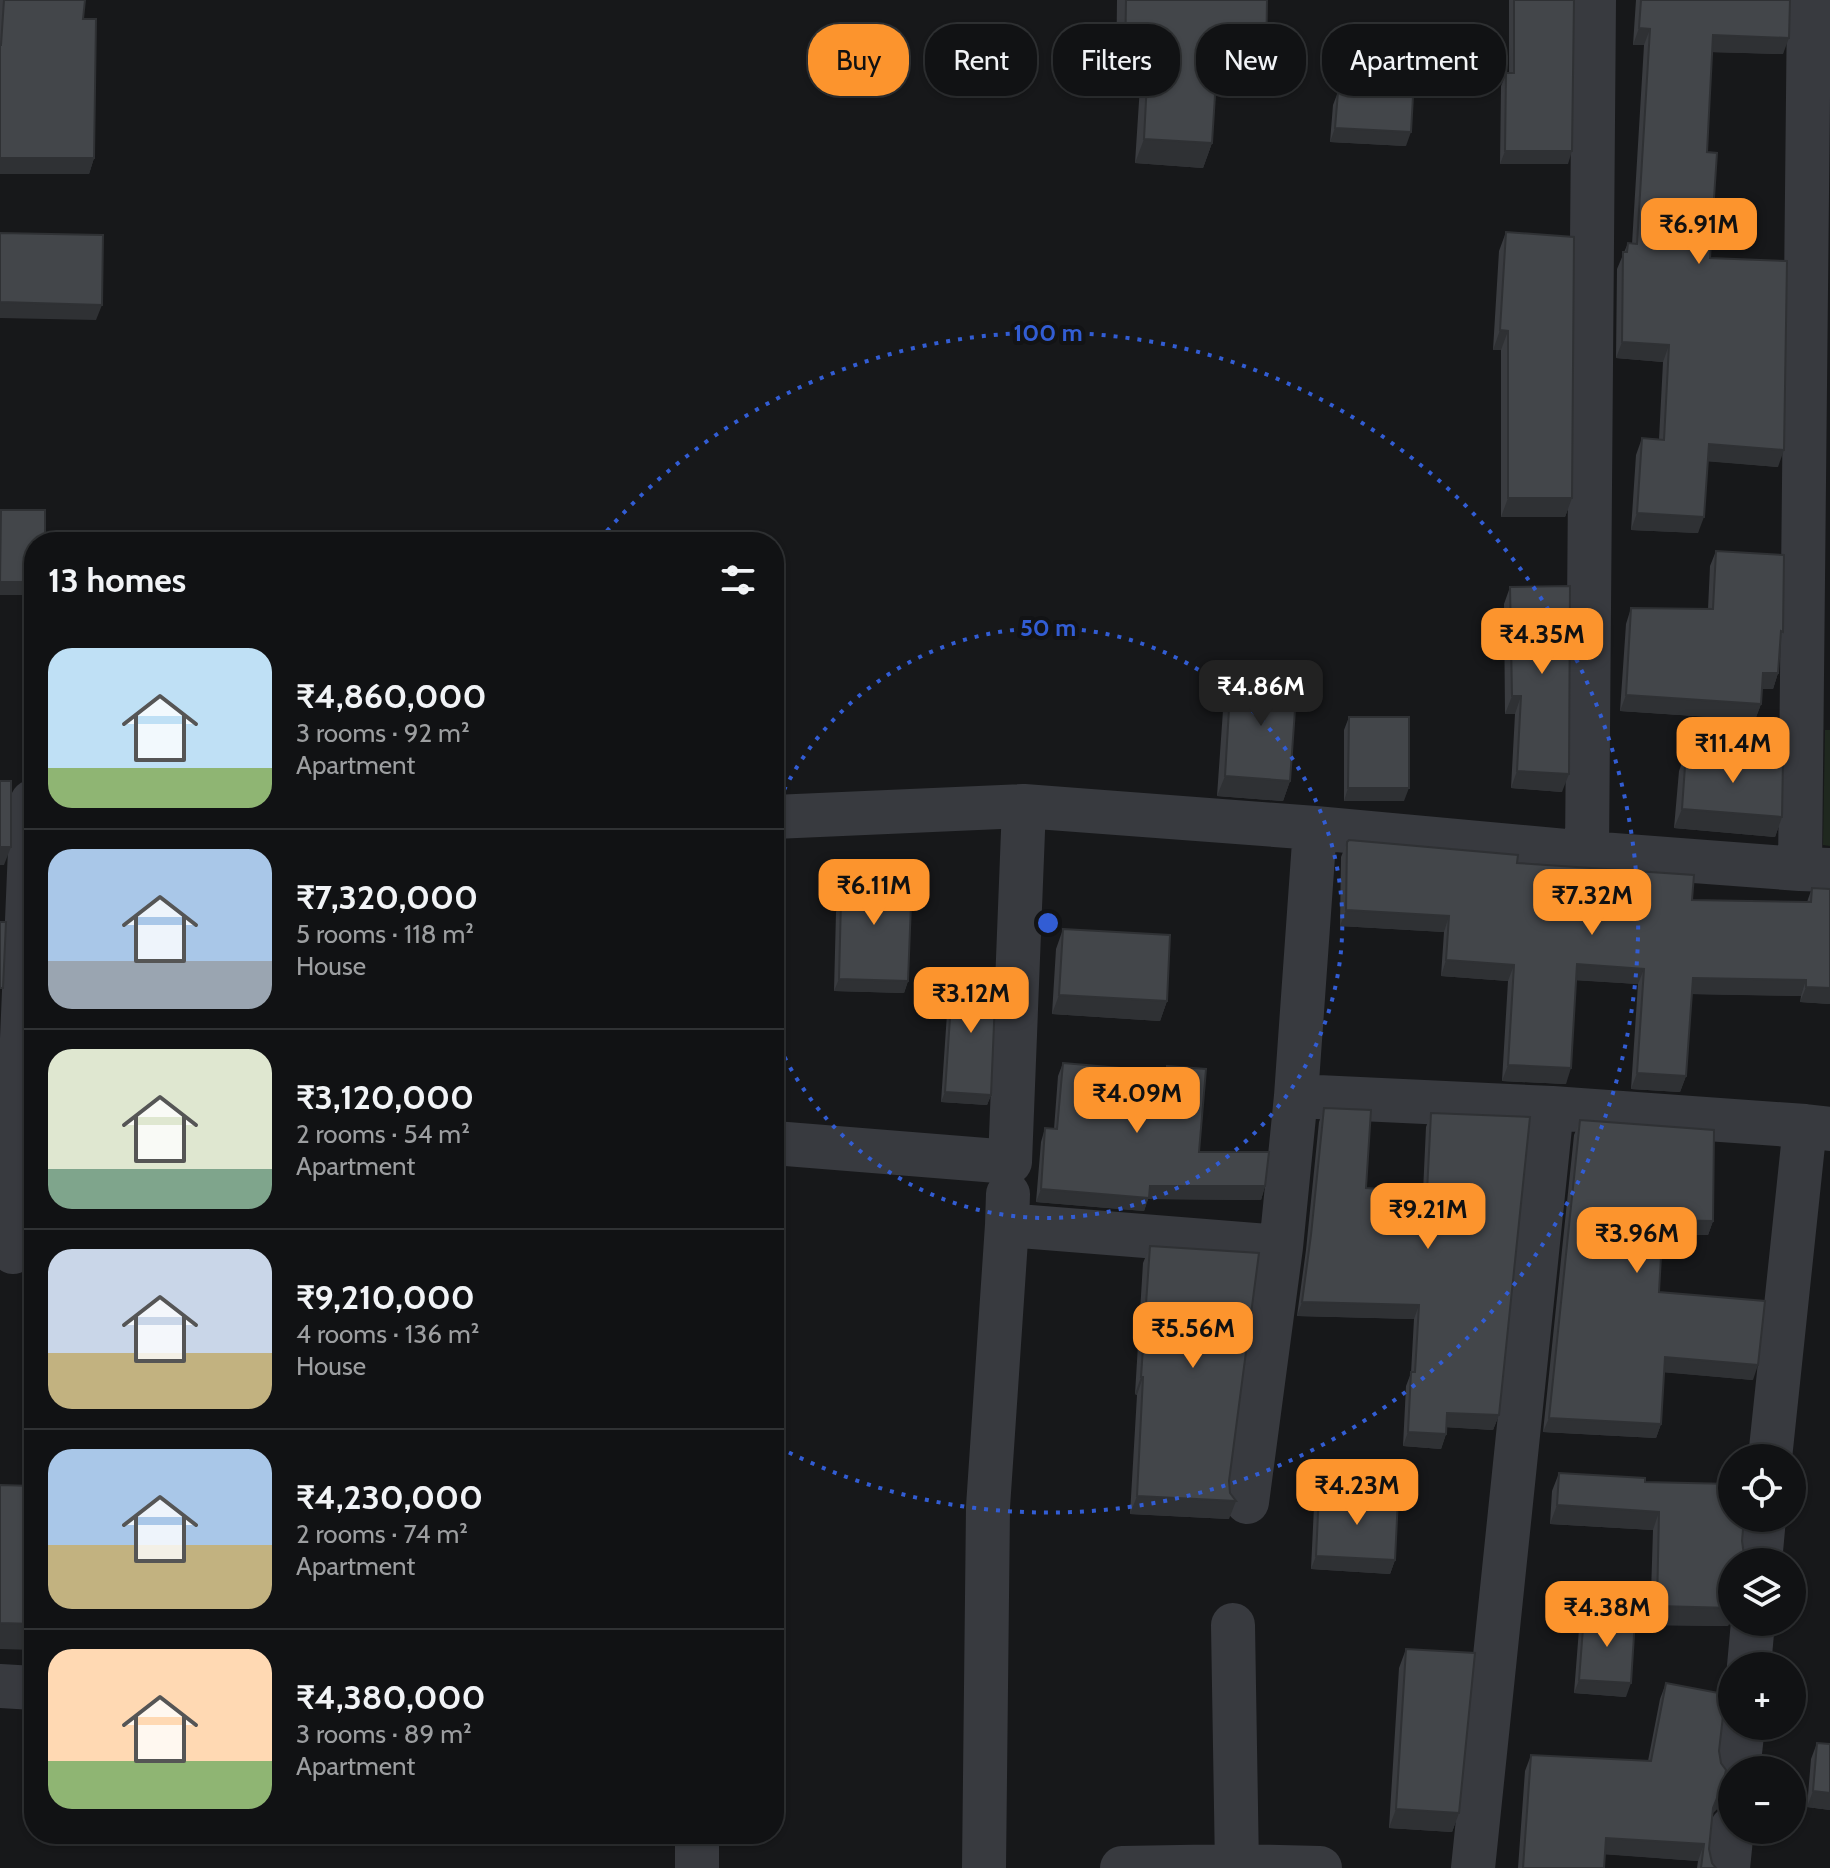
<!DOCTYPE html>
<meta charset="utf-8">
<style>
body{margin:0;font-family:Cabin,sans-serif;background:#1e2022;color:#f1f3f6;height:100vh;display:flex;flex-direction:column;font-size:30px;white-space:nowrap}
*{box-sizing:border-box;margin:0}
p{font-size:26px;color:#9c9ea0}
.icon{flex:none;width:44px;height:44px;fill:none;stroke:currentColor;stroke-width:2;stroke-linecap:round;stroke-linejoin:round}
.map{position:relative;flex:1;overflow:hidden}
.drawer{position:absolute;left:24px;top:532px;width:760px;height:1312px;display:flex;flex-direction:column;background:#111214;border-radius:32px;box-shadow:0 2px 6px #0004,0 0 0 2px #303234}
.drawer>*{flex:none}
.guide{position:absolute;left:808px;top:24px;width:760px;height:72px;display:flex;gap:16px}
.buttons{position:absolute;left:1718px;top:1444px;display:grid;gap:16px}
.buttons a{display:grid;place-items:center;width:88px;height:88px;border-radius:50%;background:#111214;box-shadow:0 2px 6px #0004,0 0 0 2px #303234;font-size:40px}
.price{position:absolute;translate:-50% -68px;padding:0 18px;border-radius:16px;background:#fc942d;color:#111;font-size:26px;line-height:52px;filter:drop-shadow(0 2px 4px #0008)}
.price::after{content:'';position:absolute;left:50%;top:48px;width:24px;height:18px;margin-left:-12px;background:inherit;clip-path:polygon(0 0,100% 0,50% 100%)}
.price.selected{background:#222;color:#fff}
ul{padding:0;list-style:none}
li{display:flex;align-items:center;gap:24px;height:200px;padding:0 24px}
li+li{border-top:2px solid #303234}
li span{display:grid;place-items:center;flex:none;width:224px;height:160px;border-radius:24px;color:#555}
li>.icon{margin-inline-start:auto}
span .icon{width:96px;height:96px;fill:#fffc;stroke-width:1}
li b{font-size:34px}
h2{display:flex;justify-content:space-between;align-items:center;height:96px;padding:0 24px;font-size:34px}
.chip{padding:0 28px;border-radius:32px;background:#111214;box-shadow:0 2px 6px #0004,0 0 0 2px #303234;font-size:28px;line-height:72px}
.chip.selected{background:#fc942d;color:#111}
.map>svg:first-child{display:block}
</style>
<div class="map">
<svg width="1830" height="1868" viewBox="0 0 1830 1868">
<rect width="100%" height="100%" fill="#17181a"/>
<path fill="#1f281f" d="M 1825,730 L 1830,730 L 1830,846 L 1823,845 Z"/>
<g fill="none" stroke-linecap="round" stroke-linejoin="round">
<path stroke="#383a3f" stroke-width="44" d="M 1809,0 L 1800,869 L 1830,870
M 774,817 L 1024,806 L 1315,828
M 1587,853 L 1594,0
M 1296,1096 L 1315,828 L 1587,853 L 1800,869
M 774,1143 L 1010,1162 L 1024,806
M 1008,1194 L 1007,1225 L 1281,1247
M 13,1252 L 32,802
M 1770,1458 L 1805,1126 L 1830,1129
M 1247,1502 L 1281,1247 L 1296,1096 L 1552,1108
M 1760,1562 L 1764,1518
M 1233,1625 L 1237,1868
M 1749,1666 L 1753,1622
M 0,1686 L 34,1688
M 1738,1770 L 1743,1726
M 697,1834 L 697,1868
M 984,1868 L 988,1507 L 1007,1225
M 1122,1868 L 1237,1866 L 1320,1868
M 1473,1868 L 1552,1108 L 1805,1126
M 1728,1868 L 1732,1828"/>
</g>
<path fill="#3a3c40" d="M 0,0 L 85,0 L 83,19 L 94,158 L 89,174 L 0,174 Z
M 1117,0 L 1267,0 L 1266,64 L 1258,88 L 1216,88 L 1212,143 L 1203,168 L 1135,163 L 1140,86 L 1116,86 Z
M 1509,0 L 1574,0 L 1568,164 L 1500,164 L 1501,86 L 1506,73 L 1509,73 Z
M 1636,0 L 1790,0 L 1783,54 L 1712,52 L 1707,152 L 1710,258 L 1778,467 L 1708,461 L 1698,533 L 1631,530 L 1636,455 L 1642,438 L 1659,439 L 1663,362 L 1616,358 L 1617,269 L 1628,243 L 1632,244 L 1644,45 L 1633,45 Z
M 1338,92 L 1406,146 L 1330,142 L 1333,105 Z
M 1506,232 L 1572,498 L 1565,517 L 1501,517 L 1501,350 L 1493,350 L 1499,251 Z
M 1716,551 L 1783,632 L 1780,640 L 1778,673 L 1773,689 L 1762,689 L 1761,704 L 1755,720 L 1620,711 L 1626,624 L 1631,608 L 1708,609 L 1710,566 Z
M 1510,587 L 1562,792 L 1511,788 L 1515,714 L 1505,714 L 1504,604 Z
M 1231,676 L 1290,781 L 1283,801 L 1217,796 L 1224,696 Z
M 1349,717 L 1404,801 L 1344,801 L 1344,730 Z
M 1686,752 L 1782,817 L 1775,837 L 1674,828 L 1679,771 Z
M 1347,842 L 1517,863 L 1692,900 L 1807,902 L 1812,888 L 1830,889 L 1830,1004 L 1800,1002 L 1801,996 L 1692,994 L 1686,1076 L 1680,1092 L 1631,1089 L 1638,984 L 1576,980 L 1566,1084 L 1502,1081 L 1508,981 L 1441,976 L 1444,932 L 1340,926 L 1341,857 Z
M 848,866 L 898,902 L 908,981 L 904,993 L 834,991 L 836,912 L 841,900 L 842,900 L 844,877 Z
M 1063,929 L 1167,1001 L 1160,1021 L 1052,1014 L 1056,949 Z
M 953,973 L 991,1095 L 987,1105 L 941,1102 L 949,984 Z
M 1063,1063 L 1165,1072 L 1167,1066 L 1199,1152 L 1265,1186 L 1261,1200 L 1148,1199 L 1144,1211 L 1036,1202 L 1041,1142 L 1045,1128 L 1054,1129 L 1058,1076 Z
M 1324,1108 L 1366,1188 L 1423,1192 L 1426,1127 L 1431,1113 L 1499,1415 L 1493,1430 L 1446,1427 L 1446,1434 L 1441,1449 L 1403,1446 L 1406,1386 L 1411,1373 L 1414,1319 L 1297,1316 L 1306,1250 L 1319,1122 Z
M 1580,1120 L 1713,1221 L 1708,1235 L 1663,1235 L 1659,1292 L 1753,1380 L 1664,1372 L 1661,1424 L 1656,1438 L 1543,1432 L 1574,1135 Z
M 1150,1246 L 1229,1481 L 1229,1519 L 1130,1514 L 1137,1395 L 1135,1394 L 1143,1263 Z
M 1559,1473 L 1645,1482 L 1732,1562 L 1732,1614 L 1728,1626 L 1650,1625 L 1653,1530 L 1550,1524 L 1552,1491 Z
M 1319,1493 L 1395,1560 L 1390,1574 L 1311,1569 L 1314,1506 Z
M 1584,1615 L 1626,1697 L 1574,1693 L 1579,1629 Z
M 1406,1649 L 1459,1813 L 1452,1832 L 1389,1828 L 1399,1668 Z
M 1666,1683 L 1724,1709 L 1719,1751 L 1722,1790 L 1725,1791 L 1719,1807 L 1713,1813 L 1709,1849 L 1712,1863 L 1716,1868 L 1697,1868 L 1698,1861 L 1605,1854 L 1604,1868 L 1518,1868 L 1525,1771 L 1531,1755 L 1648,1761 L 1660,1699 Z
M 1817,1743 L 1830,1744 L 1830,1810 L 1807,1807 L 1811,1759 Z"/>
<path fill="#2f3134" d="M 1639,28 L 1650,29 L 1644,45 L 1633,45 Z
M 1713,35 L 1789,38 L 1783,54 L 1707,52 Z
M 1125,62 L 1148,62 L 1140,86 L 1116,86 Z
M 1217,63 L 1266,64 L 1258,88 L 1208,87 Z
M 1335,128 L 1411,132 L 1406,146 L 1330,142 Z
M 1144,139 L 1212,143 L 1203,168 L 1135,163 Z
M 1505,151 L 1572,151 L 1568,164 L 1500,164 Z
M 0,158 L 94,158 L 89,174 L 0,174 Z
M 0,302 L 102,305 L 96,320 L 0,318 Z
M 1500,330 L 1508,331 L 1501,350 L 1493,350 Z
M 1622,342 L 1669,345 L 1663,362 L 1616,358 Z
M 1709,444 L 1784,450 L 1778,467 L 1703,461 Z
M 1508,498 L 1572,498 L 1565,517 L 1501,517 Z
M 1637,513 L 1704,517 L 1698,533 L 1631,530 Z
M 0,582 L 34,582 L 34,595 L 0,595 Z
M 1763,673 L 1778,673 L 1773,689 L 1757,689 Z
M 1626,695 L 1761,704 L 1755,720 L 1620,711 Z
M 1512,696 L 1521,696 L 1515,714 L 1505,714 Z
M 1517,771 L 1569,774 L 1562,792 L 1511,788 Z
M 1225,776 L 1290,781 L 1283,801 L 1217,796 Z
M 1348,788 L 1409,788 L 1404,801 L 1344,801 Z
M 1682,809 L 1782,817 L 1775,837 L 1674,828 Z
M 0,847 L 11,847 L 4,865 L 0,865 Z
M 1346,910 L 1449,916 L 1444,932 L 1340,926 Z
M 1446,960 L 1514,965 L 1508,981 L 1441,976 Z
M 1577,964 L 1644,969 L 1638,984 L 1571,980 Z
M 1693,978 L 1806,980 L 1801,996 L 1688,994 Z
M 839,979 L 908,981 L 904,993 L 834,991 Z
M 1806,987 L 1830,988 L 1830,1004 L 1800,1002 Z
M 1059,995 L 1167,1001 L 1160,1021 L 1052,1014 Z
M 1508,1065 L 1571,1068 L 1566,1084 L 1502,1081 Z
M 1637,1073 L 1686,1076 L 1680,1092 L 1631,1089 Z
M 945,1092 L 991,1095 L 987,1105 L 941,1102 Z
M 1150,1186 L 1265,1186 L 1261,1200 L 1148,1199 L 1144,1211 L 1036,1202 L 1041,1189 Z
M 1663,1220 L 1713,1221 L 1708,1235 L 1658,1235 Z
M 1302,1302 L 1419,1305 L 1414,1319 L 1297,1316 Z
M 1665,1357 L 1758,1365 L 1753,1380 L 1660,1372 Z
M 1141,1377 L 1143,1377 L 1137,1395 L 1135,1394 Z
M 1447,1413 L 1499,1415 L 1493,1430 L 1442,1427 Z
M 1549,1418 L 1661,1424 L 1656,1438 L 1543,1432 Z
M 1408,1432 L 1446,1434 L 1441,1449 L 1403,1446 Z
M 1137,1496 L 1236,1501 L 1229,1519 L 1130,1514 Z
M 1557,1505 L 1659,1512 L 1653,1530 L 1550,1524 Z
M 1316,1556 L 1395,1560 L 1390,1574 L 1311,1569 Z
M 1657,1606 L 1732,1608 L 1732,1614 L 1728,1626 L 1650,1625 Z
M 0,1623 L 34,1624 L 34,1650 L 0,1649 Z
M 1579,1680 L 1631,1683 L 1626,1697 L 1574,1693 Z
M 1725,1791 L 1719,1807 L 1711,1814 L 1717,1798 Z
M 1813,1791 L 1830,1793 L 1830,1810 L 1807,1807 Z
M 1396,1809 L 1459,1813 L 1452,1832 L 1389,1828 Z
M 1606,1838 L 1704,1844 L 1698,1861 L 1600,1854 Z"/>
<path fill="#43464a" stroke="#2f3134" stroke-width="2" d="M 4,0 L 85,0 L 83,19 L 96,19 L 94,158 L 0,158 L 0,45 L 1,45 Z
M 1126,0 L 1267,0 L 1266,64 L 1217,63 L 1212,143 L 1144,139 L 1148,62 L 1125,62 Z
M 1514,0 L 1574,0 L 1572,151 L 1505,151 L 1506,73 L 1514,73 Z
M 1641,0 L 1790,0 L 1789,38 L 1713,35 L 1707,152 L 1717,153 L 1710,258 L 1787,261 L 1784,450 L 1709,444 L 1704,517 L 1637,513 L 1642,438 L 1664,440 L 1669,345 L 1622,342 L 1623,252 L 1627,252 L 1628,243 L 1637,244 L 1650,29 L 1639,28 Z
M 1338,92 L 1413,96 L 1411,132 L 1335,128 Z
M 1506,232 L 1574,237 L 1572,498 L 1508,498 L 1508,331 L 1500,330 Z
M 0,233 L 103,235 L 102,305 L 0,302 Z
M 1,510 L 45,510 L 45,542 L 34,542 L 34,582 L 0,582 Z
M 1716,551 L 1784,555 L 1783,632 L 1781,631 L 1778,673 L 1763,673 L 1761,704 L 1626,695 L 1631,608 L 1713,609 Z
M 1570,586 L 1569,774 L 1517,771 L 1521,696 L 1512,696 L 1510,587 Z
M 1231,676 L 1297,681 L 1290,781 L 1225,776 Z
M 1349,717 L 1409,717 L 1409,788 L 1348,788 Z
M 1686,752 L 1783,760 L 1782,817 L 1682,809 Z
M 0,781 L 11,781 L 11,847 L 0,847 Z
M 1349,840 L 1518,855 L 1517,863 L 1694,875 L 1692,900 L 1811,902 L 1812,888 L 1830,889 L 1830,988 L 1806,987 L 1806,980 L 1693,978 L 1686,1076 L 1637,1073 L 1644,969 L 1577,964 L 1571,1068 L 1508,1065 L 1514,965 L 1446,960 L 1449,916 L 1346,910 L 1347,842 Z
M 848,866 L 900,869 L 898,902 L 911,903 L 908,981 L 839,979 L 841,900 L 846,900 Z
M 0,922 L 6,922 L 3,988 L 0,988 Z
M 1063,929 L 1170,935 L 1167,1001 L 1059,995 Z
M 953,973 L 996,977 L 991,1095 L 945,1092 Z
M 1063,1063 L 1167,1072 L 1167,1066 L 1206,1069 L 1199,1152 L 1269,1152 L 1265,1186 L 1150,1186 L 1149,1198 L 1041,1189 L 1045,1128 L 1057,1129 Z
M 1324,1108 L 1371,1110 L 1366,1188 L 1427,1192 L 1431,1113 L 1530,1117 L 1499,1415 L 1447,1413 L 1446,1434 L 1408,1432 L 1411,1372 L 1415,1372 L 1419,1305 L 1302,1302 L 1311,1235 Z
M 1580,1120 L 1714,1130 L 1713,1221 L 1663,1220 L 1659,1292 L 1765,1301 L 1758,1365 L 1665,1357 L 1661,1424 L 1549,1418 Z
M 774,1191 L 775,1191 L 775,1222 L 774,1222 Z
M 1150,1246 L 1259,1253 L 1229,1481 L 1230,1493 L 1236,1501 L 1137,1496 L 1143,1377 L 1141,1377 Z
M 1559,1473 L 1645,1478 L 1645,1482 L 1732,1484 L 1732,1518 L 1744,1518 L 1742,1541 L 1744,1555 L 1750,1562 L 1732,1562 L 1732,1608 L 1657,1606 L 1659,1512 L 1557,1505 Z
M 0,1485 L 34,1486 L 34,1624 L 0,1623 Z
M 1319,1493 L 1398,1498 L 1395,1560 L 1316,1556 Z
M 1584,1615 L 1635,1619 L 1631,1683 L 1579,1680 Z
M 1406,1649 L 1475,1653 L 1459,1813 L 1396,1809 Z
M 1666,1683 L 1729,1695 L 1724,1707 L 1719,1751 L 1721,1763 L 1726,1770 L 1722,1790 L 1725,1791 L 1717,1798 L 1713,1808 L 1709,1849 L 1712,1863 L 1716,1868 L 1701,1868 L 1704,1844 L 1606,1838 L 1604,1868 L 1523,1868 L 1531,1755 L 1651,1761 Z
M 1817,1743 L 1830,1744 L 1830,1793 L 1813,1791 Z"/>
<g fill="none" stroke="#325dd4" stroke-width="4" stroke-dasharray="4 8">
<path d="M774 812A295 295 0 1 1 774 1034"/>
<path d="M599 540A590 590 0 1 1 776 1446"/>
</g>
<circle cx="1048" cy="923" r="12" fill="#325dd4" stroke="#121315" stroke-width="4"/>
<g font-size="24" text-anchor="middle" font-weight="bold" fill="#325dd4" stroke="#121315" stroke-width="8" stroke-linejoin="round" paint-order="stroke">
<text x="1048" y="341">100 m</text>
<text x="1048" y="636">50 m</text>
</g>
</svg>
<div class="buttons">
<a><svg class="icon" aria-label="locate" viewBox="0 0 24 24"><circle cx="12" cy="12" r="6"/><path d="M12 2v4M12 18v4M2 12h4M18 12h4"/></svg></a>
<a><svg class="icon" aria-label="layers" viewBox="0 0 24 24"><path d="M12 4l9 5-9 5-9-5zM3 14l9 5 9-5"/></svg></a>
<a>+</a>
<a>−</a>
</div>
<b class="price" style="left:1699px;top:266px">₹6.91M</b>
<b class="price" style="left:1542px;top:676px">₹4.35M</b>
<b class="price selected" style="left:1261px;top:728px">₹4.86M</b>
<b class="price" style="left:1733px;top:785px">₹11.4M</b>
<b class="price" style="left:874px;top:927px">₹6.11M</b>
<b class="price" style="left:1592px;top:937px">₹7.32M</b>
<b class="price" style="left:971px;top:1035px">₹3.12M</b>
<b class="price" style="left:1137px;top:1135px">₹4.09M</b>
<b class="price" style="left:1428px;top:1251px">₹9.21M</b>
<b class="price" style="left:1637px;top:1275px">₹3.96M</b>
<b class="price" style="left:1193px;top:1370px">₹5.56M</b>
<b class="price" style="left:1357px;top:1527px">₹4.23M</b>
<b class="price" style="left:1607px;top:1649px">₹4.38M</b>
<div class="guide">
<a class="chip selected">Buy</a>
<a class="chip">Rent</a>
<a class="chip">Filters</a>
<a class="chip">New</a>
<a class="chip">Apartment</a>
</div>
<section class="drawer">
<h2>13 homes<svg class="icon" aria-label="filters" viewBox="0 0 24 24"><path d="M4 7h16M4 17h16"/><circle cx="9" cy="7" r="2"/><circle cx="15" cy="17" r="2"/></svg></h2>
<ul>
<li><span style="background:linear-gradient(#bfe0f5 75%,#8fb573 0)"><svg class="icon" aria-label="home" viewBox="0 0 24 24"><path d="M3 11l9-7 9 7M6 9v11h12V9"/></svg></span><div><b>₹4,860,000</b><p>3 rooms · 92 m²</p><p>Apartment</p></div></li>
<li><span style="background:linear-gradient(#a9c7e8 70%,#9aa5b1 0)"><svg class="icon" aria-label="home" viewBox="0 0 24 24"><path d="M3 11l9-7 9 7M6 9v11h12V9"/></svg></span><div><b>₹7,320,000</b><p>5 rooms · 118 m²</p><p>House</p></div></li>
<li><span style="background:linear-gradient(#dfe7d0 75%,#7fa58c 0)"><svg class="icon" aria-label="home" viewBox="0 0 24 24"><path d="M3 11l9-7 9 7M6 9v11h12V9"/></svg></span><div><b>₹3,120,000</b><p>2 rooms · 54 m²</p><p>Apartment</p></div></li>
<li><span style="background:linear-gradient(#c9d6e8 65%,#c2b280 0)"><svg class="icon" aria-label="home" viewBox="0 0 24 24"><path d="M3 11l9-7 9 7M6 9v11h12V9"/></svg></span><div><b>₹9,210,000</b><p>4 rooms · 136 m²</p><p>House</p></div></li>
<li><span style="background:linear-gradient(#a9c7e8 60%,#c2b280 0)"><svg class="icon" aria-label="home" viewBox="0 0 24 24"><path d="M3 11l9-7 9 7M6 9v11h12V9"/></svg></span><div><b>₹4,230,000</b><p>2 rooms · 74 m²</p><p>Apartment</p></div></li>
<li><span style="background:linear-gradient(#ffd9b3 70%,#8fb573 0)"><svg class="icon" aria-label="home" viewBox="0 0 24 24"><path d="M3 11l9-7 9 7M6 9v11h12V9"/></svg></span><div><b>₹4,380,000</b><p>3 rooms · 89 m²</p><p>Apartment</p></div></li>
</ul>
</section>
</div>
